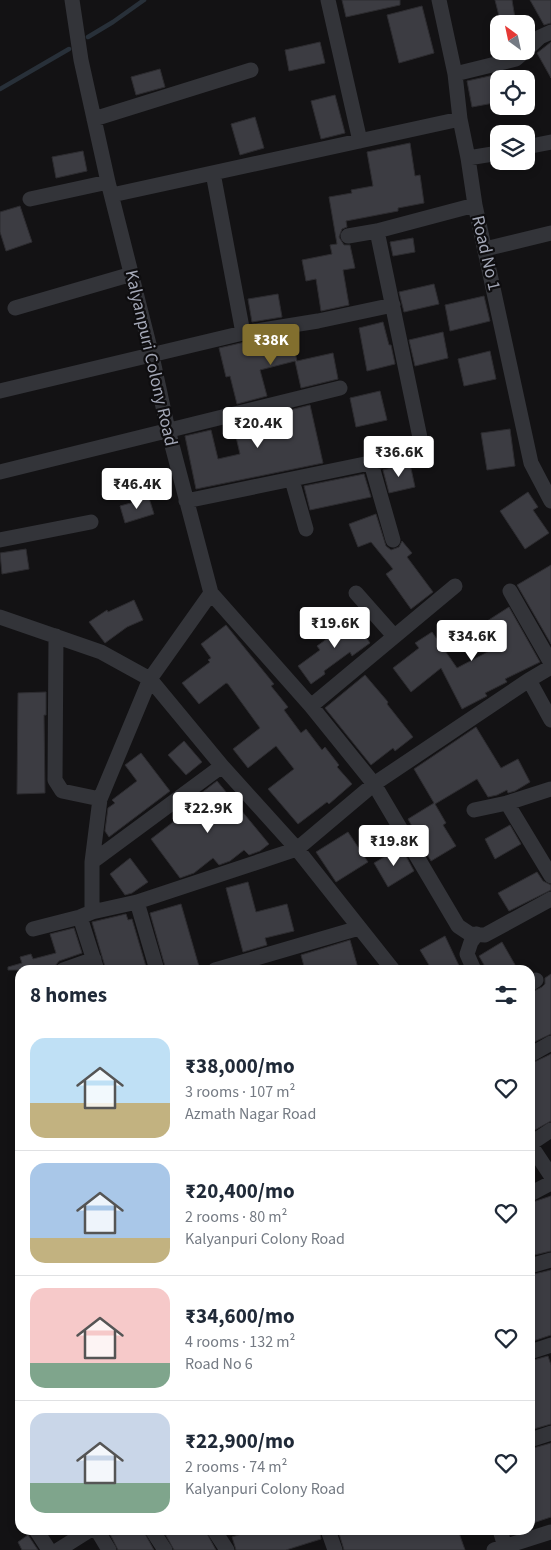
<!DOCTYPE html>
<meta charset="utf-8">
<style>
body{margin:0;font-family:"Source Sans 3",sans-serif;background:#f6f6f7;color:#1f2937;height:100vh;display:flex;flex-direction:column;font-size:19px;white-space:nowrap}
*{box-sizing:border-box;margin:0}
p{font-size:16px;color:#747a83}
.icon{flex:none;width:28px;height:28px;fill:none;stroke:currentColor;stroke-width:2;stroke-linecap:round;stroke-linejoin:round}
.map{position:relative;flex:1;overflow:hidden}
.drawer{position:absolute;left:15px;top:965px;width:520px;height:570px;display:flex;flex-direction:column;background:#fff;border-radius:15px;box-shadow:0 2px 8px #0003}
.drawer>*{flex:none}
.needle{width:32px;rotate:327deg}
.buttons{position:absolute;left:490px;top:15px;display:grid;gap:10px}
.buttons a{display:grid;place-items:center;width:45px;height:45px;border-radius:10px;background:#fff;box-shadow:0 2px 8px #0003;font-size:25px}
.price{position:absolute;translate:-50% -42px;padding:0 11px;border-radius:5px;background:#fff;color:#222;font-size:16px;line-height:32px;filter:drop-shadow(0 1px 2px #0008)}
.price::after{content:'';position:absolute;left:50%;top:30px;width:15px;height:11px;margin-left:-8px;background:inherit;clip-path:polygon(0 0,100% 0,50% 100%)}
.price.active{background:#826f2e;color:#fff}
ul{padding:0;list-style:none}
li{display:flex;align-items:center;gap:15px;height:125px;padding:0 15px}
li+li{border-top:1px solid #e0e1e3}
li span{display:grid;place-items:center;flex:none;width:140px;height:100px;border-radius:15px;color:#555}
li>.icon{margin-inline-start:auto}
span .icon{width:60px;height:60px;fill:#fffc;stroke-width:1}
li b{font-size:21px}
h2{display:flex;justify-content:space-between;align-items:center;height:60px;padding:0 15px;font-size:21px}
.map>svg:first-child{display:block}
</style>
<div class="map">
<svg width="551" height="1550" viewBox="0 0 551 1550">
<rect width="100%" height="100%" fill="#131214"/>
<g fill="none" stroke-linecap="round" stroke-linejoin="round">
<path stroke="#283039" stroke-width="4.5" d="M 88,37 L 113,22 L 144,0
M 0,89 L 69,49"/>
</g>
<path fill="#3c3c42" stroke="#2d2c30" d="M 342,0 L 400,0 L 400,5 L 346,17 Z
M 495,0 L 512,0 L 516,24 L 501,24 Z
M 530,0 L 551,0 L 551,23 L 544,25 Z
M 422,6 L 434,53 L 399,63 L 387,15 Z
M 320,42 L 325,63 L 289,71 L 285,50 Z
M 551,42 L 551,78 L 537,53 Z
M 160,69 L 165,87 L 136,95 L 131,77 Z
M 499,74 L 499,102 L 472,107 L 467,81 Z
M 335,95 L 345,133 L 321,139 L 311,101 Z
M 255,117 L 264,148 L 240,155 L 231,124 Z
M 410,143 L 415,176 L 420,175 L 424,203 L 398,208 L 398,211 L 346,221 L 347,227 L 342,229 L 339,237 L 344,245 L 350,245 L 355,268 L 343,270 L 349,305 L 321,311 L 316,279 L 306,281 L 302,260 L 332,254 L 330,245 L 337,244 L 329,197 L 352,193 L 351,190 L 373,186 L 367,152 Z
M 83,151 L 87,171 L 56,178 L 52,157 Z
M 20,206 L 32,242 L 6,251 L 0,232 L 0,212 Z
M 413,238 L 415,252 L 393,256 L 390,242 Z
M 434,284 L 439,304 L 404,312 L 399,292 Z
M 278,294 L 282,317 L 252,322 L 248,299 Z
M 484,296 L 490,321 L 450,331 L 445,305 Z
M 383,322 L 389,345 L 391,345 L 395,364 L 367,371 L 359,328 Z
M 443,332 L 448,358 L 415,366 L 409,340 Z
M 291,335 L 297,361 L 333,353 L 338,379 L 301,388 L 295,361 L 260,370 L 267,396 L 237,404 L 230,376 L 226,377 L 219,348 L 245,342 Z
M 490,351 L 496,379 L 464,386 L 458,359 Z
M 380,391 L 387,420 L 356,427 L 350,398 Z
M 310,405 L 323,463 L 196,489 L 185,436 L 211,430 L 218,459 L 240,454 L 233,424 Z
M 510,429 L 515,466 L 487,470 L 481,433 Z
M 410,464 L 415,487 L 389,493 L 383,470 Z
M 165,470 L 170,490 L 156,494 L 151,474 Z
M 364,474 L 371,497 L 310,510 L 304,486 Z
M 528,492 L 538,507 L 533,510 L 549,533 L 525,549 L 500,511 Z
M 149,498 L 154,514 L 125,523 L 120,506 Z
M 376,514 L 386,546 L 391,550 L 399,547 L 402,541 L 412,553 L 407,557 L 433,592 L 411,609 L 386,574 L 393,569 L 371,542 L 358,547 L 349,524 Z
M 26,549 L 29,569 L 2,574 L 0,553 Z
M 551,565 L 551,644 L 517,585 Z
M 134,600 L 143,620 L 127,627 L 105,643 L 89,622 L 107,610 L 108,612 Z
M 509,607 L 540,662 L 505,679 L 507,682 L 485,693 L 487,696 L 462,709 L 441,668 L 411,692 L 393,668 L 419,648 L 415,643 L 432,632 L 457,668 L 497,647 L 484,623 Z
M 349,614 L 370,643 L 352,656 L 350,652 L 324,671 L 325,674 L 311,684 L 298,666 L 320,650 L 317,646 L 335,633 L 331,627 Z
M 226,625 L 274,684 L 271,686 L 288,707 L 284,710 L 301,733 L 306,729 L 322,750 L 325,747 L 339,765 L 337,767 L 352,784 L 329,804 L 327,802 L 298,824 L 268,789 L 294,769 L 276,746 L 248,768 L 233,749 L 260,728 L 228,684 L 226,683 L 199,704 L 182,683 L 210,662 L 208,660 L 211,658 L 201,644 Z
M 365,675 L 388,702 L 387,704 L 413,737 L 395,751 L 393,748 L 371,765 L 325,708 Z
M 46,692 L 46,715 L 44,715 L 45,793 L 17,794 L 18,693 Z
M 476,727 L 501,768 L 518,759 L 530,782 L 515,791 L 508,793 L 507,790 L 497,795 L 488,797 L 477,779 L 435,804 L 446,823 L 443,825 L 456,846 L 431,861 L 408,819 L 434,803 L 414,769 Z
M 184,741 L 202,762 L 186,775 L 168,755 Z
M 141,753 L 170,791 L 109,837 L 105,831 L 108,808 L 115,803 L 112,800 L 137,781 L 125,765 Z
M 217,781 L 269,844 L 260,851 L 249,855 L 244,850 L 230,861 L 219,865 L 213,858 L 194,873 L 180,878 L 151,839 L 181,816 L 179,814 L 202,796 L 200,794 Z
M 510,825 L 521,844 L 495,859 L 485,839 Z
M 348,832 L 368,862 L 336,882 L 316,852 Z
M 401,847 L 414,871 L 388,887 L 374,863 Z
M 130,858 L 148,882 L 132,893 L 125,895 L 110,874 Z
M 537,872 L 543,881 L 551,885 L 551,890 L 509,911 L 498,893 Z
M 248,882 L 256,912 L 287,904 L 294,931 L 265,938 L 267,945 L 243,952 L 226,888 Z
M 181,904 L 200,970 L 166,970 L 150,913 Z
M 126,914 L 128,920 L 132,919 L 147,970 L 106,970 L 92,922 Z
M 74,928 L 82,953 L 59,961 L 52,970 L 8,970 L 8,967 L 22,963 L 20,957 L 31,954 L 33,959 L 56,953 L 50,934 Z
M 445,936 L 461,970 L 432,970 L 420,950 Z
M 350,940 L 358,968 L 351,970 L 305,970 L 301,955 Z
M 502,942 L 518,970 L 487,970 L 479,956 Z
M 551,974 L 551,1034 L 530,1044 L 530,993 L 542,987 L 545,984 L 545,978 Z
M 551,1054 L 551,1121 L 533,1131 L 530,1125 L 530,1064 Z
M 551,1196 L 551,1251 L 530,1256 L 530,1203 Z
M 551,1270 L 551,1335 L 530,1342 L 530,1275 Z
M 548,1356 L 551,1365 L 551,1424 L 530,1430 L 530,1361 Z
M 551,1443 L 551,1517 L 530,1524 L 530,1449 Z
M 108,1530 L 143,1530 L 154,1550 L 118,1550 Z
M 163,1530 L 205,1530 L 216,1550 L 174,1550 Z
M 255,1530 L 319,1530 L 321,1539 L 286,1550 L 236,1550 L 232,1537 Z
M 338,1530 L 458,1530 L 465,1550 L 344,1550 Z
M 28,1535 L 38,1550 L 22,1550 L 18,1542 Z"/>
<g fill="none" stroke-linecap="round" stroke-linejoin="round">
<path stroke="#333439" stroke-width="15" d="M 72,0 L 81,60 L 108,182 L 152,356 L 168,430 L 211,593 L 311,706 L 374,784 L 458,926 L 470,934 L 485,935 L 551,899
M 328,0 L 360,141
M 439,0 L 455,74 L 460,119 L 468,158 L 475,205 L 531,463 L 551,501
M 526,50 L 540,37 L 551,32
M 455,74 L 516,59 L 525,51
M 94,119 L 251,70
M 526,147 L 551,142
M 468,158 L 499,153
M 213,173 L 243,333
M 112,195 L 460,119
M 30,199 L 108,182
M 348,236 L 377,231 L 475,205
M 485,249 L 551,233
M 15,308 L 132,274
M 0,391 L 243,333 L 318,321 L 393,305
M 371,463 L 393,540
M 0,472 L 340,388
M 292,480 L 306,529
M 186,501 L 423,452 L 377,231
M 0,540 L 91,522
M 510,591 L 551,663
M 356,593 L 394,636
M 0,617 L 101,652 L 150,679 L 222,766 L 297,849 L 393,970
M 56,636 L 55,780 L 62,791 L 100,799
M 529,680 L 551,720
M 311,706 L 455,586
M 507,803 L 551,876
M 474,810 L 507,803 L 551,789
M 92,862 L 222,766
M 137,902 L 157,970
M 92,912 L 92,862 L 100,799 L 150,679 L 211,593
M 80,917 L 97,970
M 33,929 L 80,917 L 92,912 L 137,902 L 297,849 L 374,784 L 529,680 L 551,667
M 63,970 L 94,959
M 215,970 L 359,928
M 474,970 L 467,954 L 471,942 L 477,934
M 530,984 L 536,980
M 530,1055 L 551,1043
M 530,1144 L 551,1176
M 530,1144 L 551,1130
M 530,1194 L 551,1183
M 530,1266 L 551,1260
M 530,1352 L 551,1345
M 530,1440 L 551,1433
M 36,1530 L 49,1550
M 97,1530 L 109,1550
M 152,1530 L 165,1550
M 214,1530 L 227,1550
M 328,1530 L 335,1550
M 500,1530 L 505,1547
M 58,1550 L 90,1530
M 494,1550 L 551,1532"/>
</g>
<g text-anchor="middle" dominant-baseline="central" stroke-width="4.5" stroke-linejoin="round" paint-order="stroke">
<g font-size="18" fill="#a3a7b6" stroke="#0e0d0f">
<text transform="translate(486 253) rotate(77)">Road No 1</text>
<text transform="translate(151 358) rotate(77)">Kalyanpuri Colony Road</text>
</g>
</g>
</svg>
<div class="buttons">
<a><svg class="needle" viewBox="-14 -14 28 28"><path d="M0-13l5 13h-10z" fill="#e53935"/><path d="M0 13l5-13h-10z" fill="#747a83"/></svg></a>
<a><svg class="icon" aria-label="locate" viewBox="0 0 24 24"><circle cx="12" cy="12" r="6"/><path d="M12 2v4M12 18v4M2 12h4M18 12h4"/></svg></a>
<a><svg class="icon" aria-label="layers" viewBox="0 0 24 24"><path d="M12 4l9 5-9 5-9-5zM3 14l9 5 9-5"/></svg></a>
</div>
<b class="price active" style="left:271px;top:366px">₹38K</b>
<b class="price" style="left:258px;top:449px">₹20.4K</b>
<b class="price" style="left:399px;top:478px">₹36.6K</b>
<b class="price" style="left:137px;top:510px">₹46.4K</b>
<b class="price" style="left:335px;top:649px">₹19.6K</b>
<b class="price" style="left:472px;top:662px">₹34.6K</b>
<b class="price" style="left:208px;top:834px">₹22.9K</b>
<b class="price" style="left:394px;top:867px">₹19.8K</b>
<section class="drawer">
<h2>8 homes<svg class="icon" aria-label="filters" viewBox="0 0 24 24"><path d="M4 7h16M4 17h16"/><circle cx="9" cy="7" r="2"/><circle cx="15" cy="17" r="2"/></svg></h2>
<ul>
<li><span style="background:linear-gradient(#bfe0f5 65%,#c2b280 0)"><svg class="icon" aria-label="home" viewBox="0 0 24 24"><path d="M3 11l9-7 9 7M6 9v11h12V9"/></svg></span><div><b>₹38,000/mo</b><p>3 rooms · 107 m²</p><p>Azmath Nagar Road</p></div><svg class="icon" aria-label="heart" viewBox="0 0 24 24"><path d="M12 20l-8-8c-3-5 5-10 8-4 3-6 11-1 8 4z"/></svg></li>
<li><span style="background:linear-gradient(#a9c7e8 75%,#c2b280 0)"><svg class="icon" aria-label="home" viewBox="0 0 24 24"><path d="M3 11l9-7 9 7M6 9v11h12V9"/></svg></span><div><b>₹20,400/mo</b><p>2 rooms · 80 m²</p><p>Kalyanpuri Colony Road</p></div><svg class="icon" aria-label="heart" viewBox="0 0 24 24"><path d="M12 20l-8-8c-3-5 5-10 8-4 3-6 11-1 8 4z"/></svg></li>
<li><span style="background:linear-gradient(#f6c9c9 75%,#7fa58c 0)"><svg class="icon" aria-label="home" viewBox="0 0 24 24"><path d="M3 11l9-7 9 7M6 9v11h12V9"/></svg></span><div><b>₹34,600/mo</b><p>4 rooms · 132 m²</p><p>Road No 6</p></div><svg class="icon" aria-label="heart" viewBox="0 0 24 24"><path d="M12 20l-8-8c-3-5 5-10 8-4 3-6 11-1 8 4z"/></svg></li>
<li><span style="background:linear-gradient(#c9d6e8 70%,#7fa58c 0)"><svg class="icon" aria-label="home" viewBox="0 0 24 24"><path d="M3 11l9-7 9 7M6 9v11h12V9"/></svg></span><div><b>₹22,900/mo</b><p>2 rooms · 74 m²</p><p>Kalyanpuri Colony Road</p></div><svg class="icon" aria-label="heart" viewBox="0 0 24 24"><path d="M12 20l-8-8c-3-5 5-10 8-4 3-6 11-1 8 4z"/></svg></li>
</ul>
</section>
</div>
